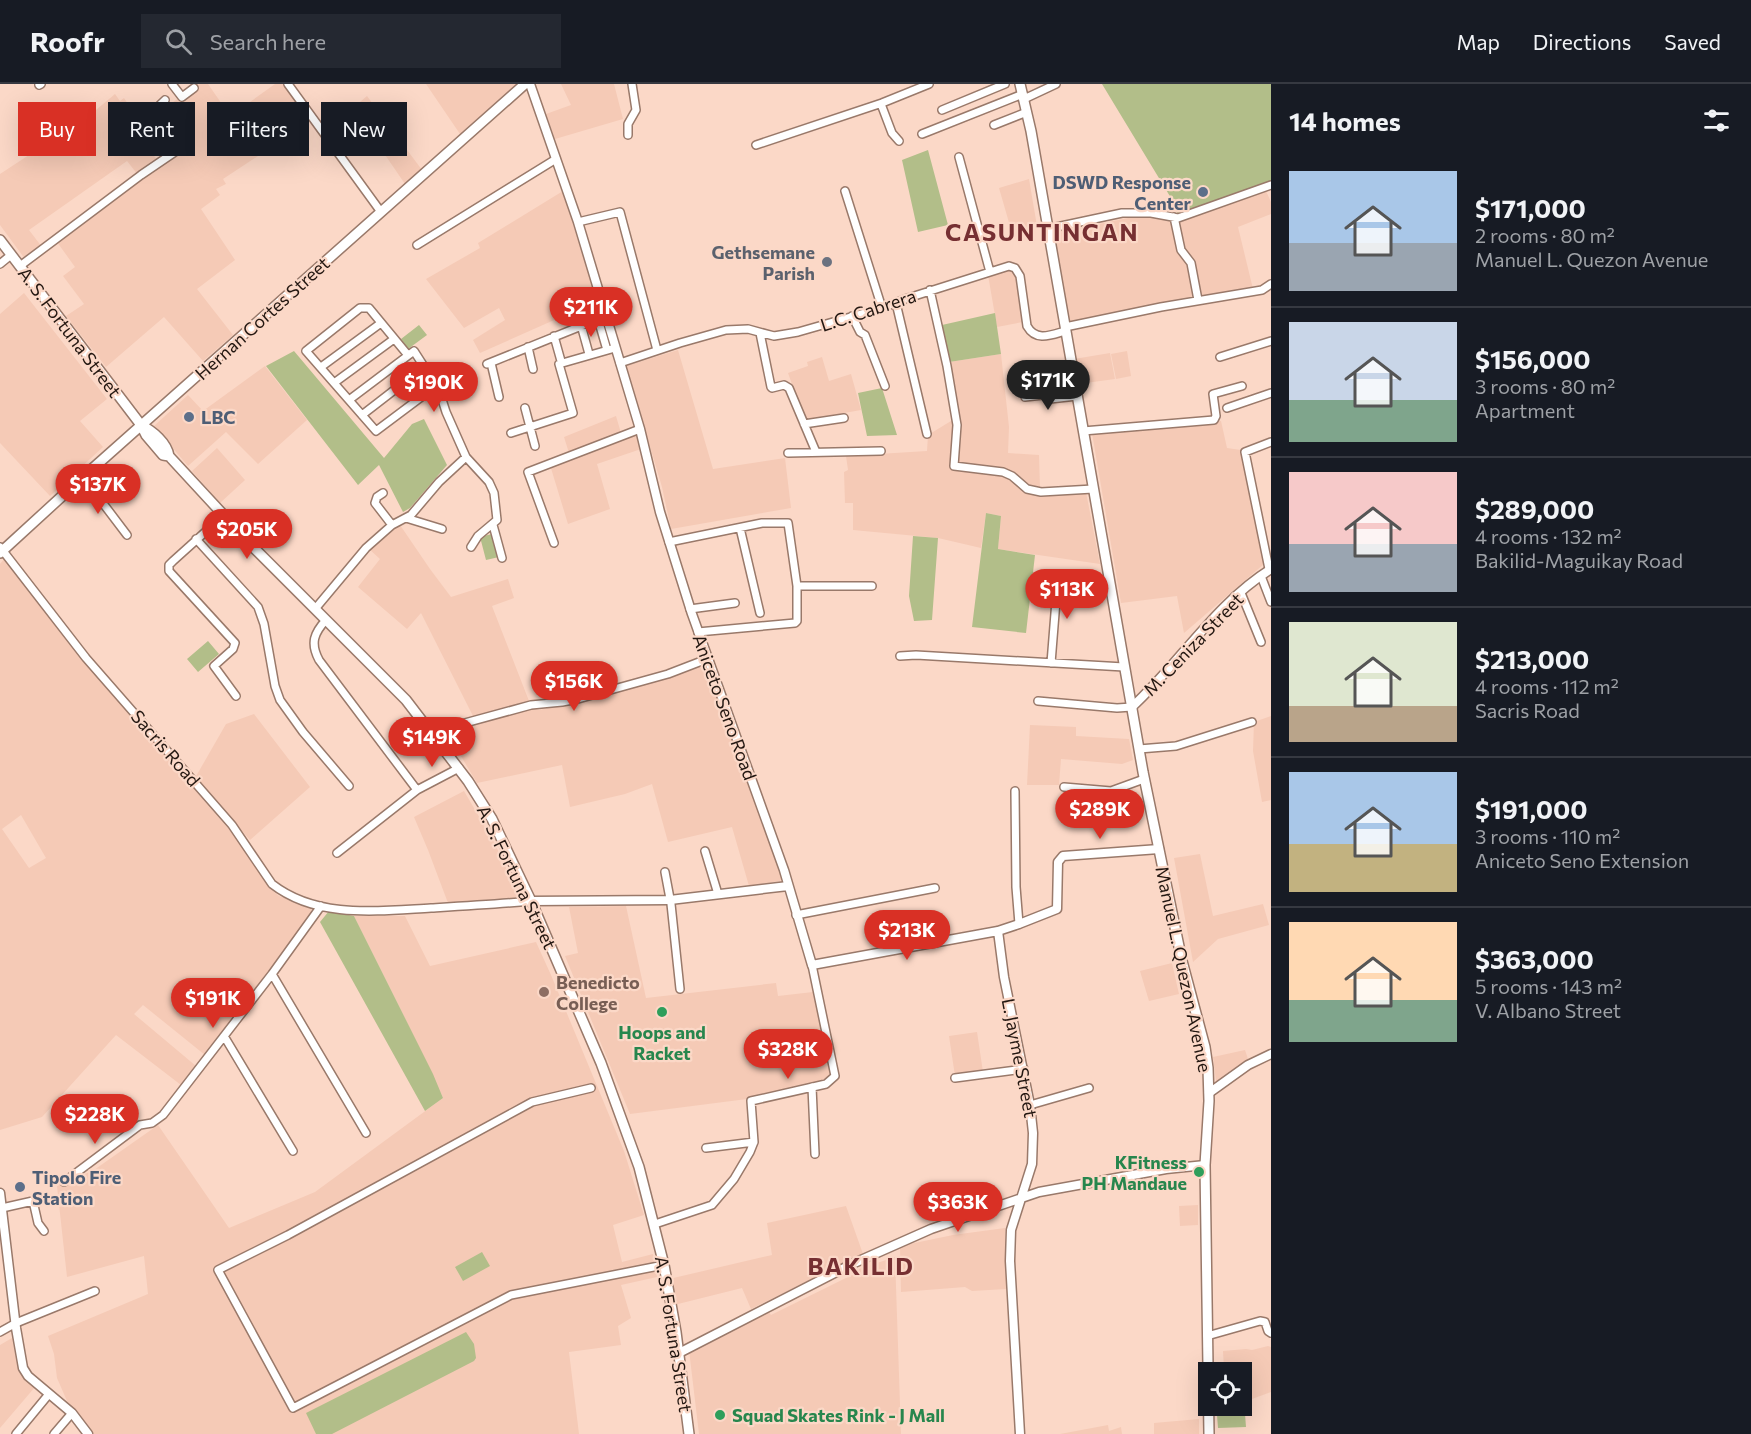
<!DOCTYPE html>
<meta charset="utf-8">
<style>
body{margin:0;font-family:Commissioner,sans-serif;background:#242831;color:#f1f3f6;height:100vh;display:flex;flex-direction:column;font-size:22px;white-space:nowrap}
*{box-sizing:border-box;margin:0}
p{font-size:20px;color:#9ea1a6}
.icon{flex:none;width:33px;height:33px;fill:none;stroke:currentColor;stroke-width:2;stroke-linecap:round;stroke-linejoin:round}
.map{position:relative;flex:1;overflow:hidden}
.details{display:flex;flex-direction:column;background:#171b24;width:480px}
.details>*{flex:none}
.hud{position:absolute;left:18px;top:18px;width:570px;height:54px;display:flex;gap:12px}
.fabs{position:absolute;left:1198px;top:1278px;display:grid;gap:12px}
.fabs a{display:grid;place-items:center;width:54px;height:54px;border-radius:0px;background:#171b24;box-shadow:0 6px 24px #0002;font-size:30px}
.price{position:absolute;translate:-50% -51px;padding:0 14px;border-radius:21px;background:#d93025;color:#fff;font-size:20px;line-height:39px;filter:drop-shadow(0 2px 3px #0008)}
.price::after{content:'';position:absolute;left:50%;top:36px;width:18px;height:14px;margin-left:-9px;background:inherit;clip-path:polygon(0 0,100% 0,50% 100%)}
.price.current{background:#222;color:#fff}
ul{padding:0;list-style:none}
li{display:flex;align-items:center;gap:18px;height:150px;padding:0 18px}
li+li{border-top:2px solid #363941}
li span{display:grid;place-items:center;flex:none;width:168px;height:120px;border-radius:0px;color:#555}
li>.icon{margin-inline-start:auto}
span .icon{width:72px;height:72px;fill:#fffc;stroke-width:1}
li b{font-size:26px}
h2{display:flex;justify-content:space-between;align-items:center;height:72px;padding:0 18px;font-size:26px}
.pill{padding:0 21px;border-radius:0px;background:#171b24;box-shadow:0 6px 24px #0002;font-size:21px;line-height:54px}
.pill.current{background:#d93025;color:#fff}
header{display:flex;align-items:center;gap:36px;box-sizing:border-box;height:84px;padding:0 30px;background:#171b24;border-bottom:2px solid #363941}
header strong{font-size:28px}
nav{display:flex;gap:33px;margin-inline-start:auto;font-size:21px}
.search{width:420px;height:54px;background:#242831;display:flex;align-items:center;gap:15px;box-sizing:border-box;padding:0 21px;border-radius:0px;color:#9ea1a6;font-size:22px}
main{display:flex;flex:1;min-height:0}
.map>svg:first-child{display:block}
</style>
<header>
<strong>Roofr</strong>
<div class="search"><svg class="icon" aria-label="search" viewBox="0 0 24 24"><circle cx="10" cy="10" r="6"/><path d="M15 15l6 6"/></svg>Search here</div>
<nav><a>Map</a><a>Directions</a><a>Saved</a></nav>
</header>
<main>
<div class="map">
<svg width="1271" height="1350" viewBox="0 0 1271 1350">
<rect width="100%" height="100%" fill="#fbd8c7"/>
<path fill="#f5cab6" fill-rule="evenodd" d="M 199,0 L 208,0 L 258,72 L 223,95 L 226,100 L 216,105 L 220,111 L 201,125 L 235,176 L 197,205 L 233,251 L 203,277 L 164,233 L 106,283 L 66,232 L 84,220 L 63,192 L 75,183 L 57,158 L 190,59 L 166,23 Z
M 275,0 L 284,0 L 300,22 L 255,55 L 236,28 Z
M 426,0 L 517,0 L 460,50 Z
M 561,0 L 614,0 L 623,35 L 555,55 L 546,30 L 571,21 Z
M 115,10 L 120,17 L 124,14 L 130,23 L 122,28 L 157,76 L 138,91 L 127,77 L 29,146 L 42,163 L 25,175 L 0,141 L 0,90 L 90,31 Z
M 367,12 L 422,86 L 405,100 L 353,24 Z
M 1029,95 L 1037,142 L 1012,149 L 999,104 Z
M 563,107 L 597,217 L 480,269 L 473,256 L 505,236 L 499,224 L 464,244 L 426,195 L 480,164 L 478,159 Z
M 1266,107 L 1271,118 L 1271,130 L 1238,143 L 1253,205 L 1202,215 L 1195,179 L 1184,162 L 1178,137 Z
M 1133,133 L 1171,135 L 1178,167 L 1188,181 L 1194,216 L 1070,240 L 1054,149 Z
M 1008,185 L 1013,187 L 1015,191 L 1023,238 L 997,243 L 988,191 Z
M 24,209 L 107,315 L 80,337 L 103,363 L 50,412 L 0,359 L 0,230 Z
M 678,266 L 713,385 L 785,374 L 791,424 L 671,445 L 662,403 L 626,282 Z
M 1127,267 L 1131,292 L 1116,295 L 1111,270 Z
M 1110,269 L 1115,295 L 1078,300 L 1074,275 Z
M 1001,270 L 1009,343 L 1008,369 L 1039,371 L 1040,404 L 1085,403 L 1100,480 L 998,465 L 1001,432 L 986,429 L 981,464 L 938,454 L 853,446 L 853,419 L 845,419 L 844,388 L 848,386 L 846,372 L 927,367 L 928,351 L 951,337 L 960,337 L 949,278 Z
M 822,273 L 829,297 L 851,290 L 861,326 L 805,336 L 788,289 L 808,282 L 807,278 Z
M 265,282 L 307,336 L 258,380 L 226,348 L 188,382 L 154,342 L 188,311 L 203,327 Z
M 616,332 L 621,349 L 569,369 L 564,353 Z
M 1221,337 L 1227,364 L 1241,366 L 1264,480 L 1184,549 L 1177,512 L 1121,519 L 1092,349 Z
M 636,349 L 641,365 L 597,380 L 610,425 L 568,440 L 550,381 Z
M 217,364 L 245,396 L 220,419 L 192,387 Z
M 400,441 L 430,485 L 451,513 L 508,495 L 514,514 L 492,522 L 529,617 L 474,634 L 421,529 L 407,545 L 358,503 L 380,475 L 369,465 L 384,450 Z
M 4,475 L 83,576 L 238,756 L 274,808 L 279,812 L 311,823 L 311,830 L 266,893 L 205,971 L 143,921 L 134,930 L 196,982 L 181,1001 L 116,951 L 42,1033 L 0,1046 L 0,480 ZM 21,731 L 46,774 L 29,784 L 2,745 Z
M 705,580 L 759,725 L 782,794 L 780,797 L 749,802 L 732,743 L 668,758 L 652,700 L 625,710 L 570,723 L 562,681 L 477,699 L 446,647 L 529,624 L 539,626 L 583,617 Z
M 254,630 L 310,703 L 250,756 L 195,694 L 226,640 Z
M 1271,632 L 1271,716 L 1262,718 L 1253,667 L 1254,638 Z
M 1030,641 L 1076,643 L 1076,652 L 1129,655 L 1133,676 L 1122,680 L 1061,675 L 1059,701 L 1027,701 Z
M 464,707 L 495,760 L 519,812 L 508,815 L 448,819 L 428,766 L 414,733 Z
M 1200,770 L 1213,832 L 1263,820 L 1269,841 L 1218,855 L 1193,878 L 1174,774 Z
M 626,822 L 646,914 L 776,899 L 778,912 L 813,908 L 831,988 L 830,993 L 827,996 L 747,1015 L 630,1030 L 565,872 L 578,869 L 569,823 Z
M 354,832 L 405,832 L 430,882 L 536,858 L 551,891 L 624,1067 L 644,1131 L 613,1141 L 622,1178 L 653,1170 L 657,1193 L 621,1201 L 631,1234 L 618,1242 L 621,1261 L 569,1268 L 579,1350 L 93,1350 L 67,1317 L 57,1294 L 54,1270 L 48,1252 L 148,1210 L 144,1172 L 67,1193 L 57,1102 L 94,1086 L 158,1041 L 229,1144 L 315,1108 L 443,1014 L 400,924 Z
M 1172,879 L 1179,910 L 1149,917 L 1140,887 Z
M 977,948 L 983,988 L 955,992 L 949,952 Z
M 1245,966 L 1248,975 L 1220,998 L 1216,997 L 1213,973 Z
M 1198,1121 L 1198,1141 L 1180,1142 L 1179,1122 Z
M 846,1122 L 863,1170 L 751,1225 L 742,1204 L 674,1221 L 669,1195 L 772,1171 L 767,1139 Z
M 1005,1144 L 1006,1205 L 972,1207 L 965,1203 L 901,1208 L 900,1162 L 953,1151 Z
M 895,1173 L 901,1350 L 699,1350 L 689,1266 L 767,1226 L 771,1231 L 858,1188 L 859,1185 Z
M 12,1254 L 17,1281 L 25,1295 L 35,1303 L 0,1344 L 0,1261 Z
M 1268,1262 L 1271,1263 L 1271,1308 L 1252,1315 L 1242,1309 L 1242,1288 L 1227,1288 L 1224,1286 L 1223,1267 L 1246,1265 L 1252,1266 Z
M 1199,1335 L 1199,1350 L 1154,1350 L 1154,1339 Z
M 1108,1341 L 1109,1347 L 1121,1343 L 1122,1350 L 1060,1350 Z"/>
<path fill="#b2be89" d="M 1102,0 L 1271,0 L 1271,98 L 1178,131 L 1171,114 Z
M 928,66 L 948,141 L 918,148 L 902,76 Z
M 995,229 L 1001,270 L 949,278 L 942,241 Z
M 419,241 L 427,251 L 408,265 L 401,255 Z
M 294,267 L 384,374 L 412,340 L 424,335 L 447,381 L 410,424 L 403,428 L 379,381 L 358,401 L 266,282 Z
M 882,304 L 897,351 L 867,352 L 858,309 Z
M 986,429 L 1001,432 L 998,465 L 1035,471 L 1026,549 L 972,543 Z
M 492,450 L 499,473 L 486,476 L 480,453 Z
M 913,452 L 938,454 L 932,536 L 914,537 L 909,512 Z
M 208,557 L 219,570 L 198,588 L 187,575 Z
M 329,827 L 354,832 L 433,990 L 443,1014 L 425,1027 L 320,838 Z
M 482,1168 L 490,1182 L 463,1197 L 455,1183 Z
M 466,1248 L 474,1260 L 476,1274 L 474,1277 L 332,1350 L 316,1350 L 306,1329 Z
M 1245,1330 L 1246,1343 L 1218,1344 L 1217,1331 Z"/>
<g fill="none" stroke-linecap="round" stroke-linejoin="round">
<defs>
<path id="minor" d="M 172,0 L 182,13 L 194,4
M 288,0 L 381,128
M 39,1 L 41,0
M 1024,15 L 1056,0
M 881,20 L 892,49 L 899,57
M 942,26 L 1005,0
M 150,32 L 176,67
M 994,41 L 1027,28
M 138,42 L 165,16
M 922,50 L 1023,10
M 628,51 L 628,40 L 636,26 L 632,0
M 756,61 L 882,19 L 929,0
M 959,73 L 990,188
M 845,107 L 882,224
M 1174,133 L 1181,166 L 1191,179 L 1198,216
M 578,138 L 620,128 L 657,266
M 1047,145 L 1122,129 L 1151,129 L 1178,134 L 1271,101
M 417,161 L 556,75
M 0,180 L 11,171
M 20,182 L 141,91 L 188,59
M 930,206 L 947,282 L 957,341 L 954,382 L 1003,388 L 1012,392 L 1027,405 L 1041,408 L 1093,405
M 896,219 L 927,350
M 852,232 L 860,248 L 865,251 L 885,302
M 598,235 L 607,266
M 581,241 L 589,270
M 1065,243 L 1161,223 L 1262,206 L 1271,200
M 760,249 L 771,303 L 772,304 L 784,301 L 789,304 L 816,368
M 554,252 L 561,277
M 528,263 L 533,285
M 1220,273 L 1271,257
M 491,279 L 499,313
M 620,279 L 680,259 L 726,246 L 748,245 L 774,252 L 798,248 L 882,224 L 908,214 L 1009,182 L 1015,184 L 1020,192 L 1027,242 C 1036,258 1051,251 1065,247
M 487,280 L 606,232
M 321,283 L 381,239
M 405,298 L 420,314 L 376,347 L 306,267 L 360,224 L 369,224 L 407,270
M 334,299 L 394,255
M 1025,313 L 1043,311 L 1050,315 L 1077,312
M 349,316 L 414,267 L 439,306 L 446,328 L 466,373 L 489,398 L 494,409 L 497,436 L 478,452 L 471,463
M 525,324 L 535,362
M 1227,324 L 1271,309
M 362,331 L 424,283
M 804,340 L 844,334
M 1083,347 L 1214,336 L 1216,332 L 1213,310 L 1242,302
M 511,349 L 573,329 L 559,280 L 615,264
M 788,369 L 881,367
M 83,393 L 127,451
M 383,409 L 377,413 L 375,419 L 392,441
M 223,432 L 173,477 L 169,481 L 169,487 L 235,559 L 233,565 L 214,582 L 236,612
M 406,434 L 442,445
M 493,441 L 502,474
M 740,444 L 760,529
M 196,455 L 258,523 L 264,540 L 275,602 L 280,616 L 303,648 L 349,702
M 669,458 L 762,439 L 788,439 L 797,502 L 797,537 L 795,539 L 698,548
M 554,459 L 528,388 L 640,345
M 0,463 L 86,574 L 232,741 L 272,800 C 317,835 377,827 431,824 C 464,822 498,820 531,817
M 1269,485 L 1245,368 L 1271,358
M 1261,492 L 1271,518
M 797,502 L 872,502
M 1241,509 L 1261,558
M 315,525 L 366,464 L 392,441 L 411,431 L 439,398 L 466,373
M 690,525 L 735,519
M 326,536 C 314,549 310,559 319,576 L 417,706
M 900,572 L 916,571 L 1124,583
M 1051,579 L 1058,492
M 1038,617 L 1117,624 L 1132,623
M 432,648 L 531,621 L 562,618 L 578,615 L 668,590 L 707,575
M 1139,665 L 1176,662 L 1252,638
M 1064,703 L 1111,707 L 1144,695
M 1015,707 L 1016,803 L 1019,840
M 705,767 L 718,810
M 337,769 L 417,706 L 459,684
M 665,788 L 671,820 L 680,905
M 796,831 L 935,804
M 272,890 L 366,1049
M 224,952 L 293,1067
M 955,994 L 1024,985
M 812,1003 L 815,1070
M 591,1004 L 532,1018 L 288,1151 L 218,1186 L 293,1324 L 511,1211 L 664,1181
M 1030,1021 L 1089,1004
M 706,1064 L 754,1058
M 64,1098 L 140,1041 L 152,1039 L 163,1031 L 272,890 L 321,822
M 2,1124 L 33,1117 L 38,1139 L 44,1147
M 655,1140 L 712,1121 L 734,1095 L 750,1068 L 754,1058 L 751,1017 L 826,1000 L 835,992 L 812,881
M 0,1248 L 16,1239 L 95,1207
M 1207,1252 L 1260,1237 L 1265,1238 L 1268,1247 L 1271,1249
M 16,1350 L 49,1310
M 54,1350 L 72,1329"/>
<path id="tertiary" d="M 530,0 L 578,138 L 640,345 L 660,428 L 692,530 L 784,786 L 812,881 L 998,847 L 1019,840 L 1057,825 L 1058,778 L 1063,772 L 1159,765
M 1132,623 C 1180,579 1215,520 1271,485
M 531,817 L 670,816 L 788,802
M 998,847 L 1004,893 L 1030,1021 L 1033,1049 L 1032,1080 L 1011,1146 L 1010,1177 L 1020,1350
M 1209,1009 L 1248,981 L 1271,970
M 0,1109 L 16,1244 L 23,1284 L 28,1292 L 72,1329 L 88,1350
M 679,1269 L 852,1180 L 931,1145 L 1039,1108 L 1166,1085 L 1205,1081"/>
<path id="secondary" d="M 1020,0 L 1031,47 L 1143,688 L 1182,877 L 1205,963 L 1208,984 L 1209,1017 L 1205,1081 L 1209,1350
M 0,156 L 141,341 L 146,351 L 163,371 L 169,372
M 141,341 C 153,347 167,359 169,372 L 254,464 L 406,616 L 468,697 L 492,735 L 531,817 L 601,979 L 639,1083 L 664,1181 L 676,1248 L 689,1350
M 0,469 L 83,393 L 525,0"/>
</defs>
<use href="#minor" stroke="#99796a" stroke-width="10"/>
<use href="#tertiary" stroke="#99796a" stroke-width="11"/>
<use href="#secondary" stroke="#99796a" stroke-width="12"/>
<use href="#minor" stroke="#fff" stroke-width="7"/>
<use href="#tertiary" stroke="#fff" stroke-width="8"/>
<use href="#secondary" stroke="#fff" stroke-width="9"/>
</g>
<g fill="#5c6f8a" stroke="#fbd8c7" stroke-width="2">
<circle cx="1203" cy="108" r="6"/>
<circle cx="189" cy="333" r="6"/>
<circle cx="20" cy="1103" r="6"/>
</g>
<circle fill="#6b7280" stroke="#fbd8c7" stroke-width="2" cx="827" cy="178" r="6"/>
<circle fill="#8d6e63" stroke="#fbd8c7" stroke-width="2" cx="544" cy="908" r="6"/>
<g fill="#2e9e5b" stroke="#fbd8c7" stroke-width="2">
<circle cx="662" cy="928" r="6"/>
<circle cx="1199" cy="1088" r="6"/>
<circle cx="720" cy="1331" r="6"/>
</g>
<g text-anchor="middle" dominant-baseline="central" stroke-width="4.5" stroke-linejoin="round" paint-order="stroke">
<g font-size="18" font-weight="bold" fill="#4e5e75" stroke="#fbd8c7" text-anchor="start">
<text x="1191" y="98" text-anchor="end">DSWD Response<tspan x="1191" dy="21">Center</tspan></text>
<text x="201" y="333">LBC</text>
<text x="32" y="1093">Tipolo Fire<tspan x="32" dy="21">Station</tspan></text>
</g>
<g font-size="18" font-weight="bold" fill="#5b616d" stroke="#fbd8c7" text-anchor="end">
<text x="815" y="168">Gethsemane<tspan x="815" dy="21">Parish</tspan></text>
</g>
<g font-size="18" fill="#231711" stroke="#fbd8c7">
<text transform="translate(868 226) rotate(-18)">L.C. Cabrera</text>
<text transform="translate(262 234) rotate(-42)">Hernan Cortes Street</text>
<text transform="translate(70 248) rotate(53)">A. S. Fortuna Street</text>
<text transform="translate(1193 560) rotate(-46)">M. Ceniza Street</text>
<text transform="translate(725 623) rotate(70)">Aniceto Seno Road</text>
<text transform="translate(166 664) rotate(49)">Sacris Road</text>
<text transform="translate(517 793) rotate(64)">A. S. Fortuna Street</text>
<text transform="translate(1184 885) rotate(78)">Manuel L. Quezon Avenue</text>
<text transform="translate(1020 974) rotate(79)">L. Jayme Street</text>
<text transform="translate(674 1250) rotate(81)">A. S. Fortuna Street</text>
</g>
<g font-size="18" font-weight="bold" fill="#785e54" stroke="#fbd8c7" text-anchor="start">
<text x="556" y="898">Benedicto<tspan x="556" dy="21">College</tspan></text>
</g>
<g font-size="18" font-weight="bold" fill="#27864d" stroke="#fbd8c7">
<text x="662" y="948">Hoops and<tspan x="662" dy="21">Racket</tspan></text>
<text x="1187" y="1078" text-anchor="end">KFitness<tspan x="1187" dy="21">PH Mandaue</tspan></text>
<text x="732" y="1331" text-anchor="start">Squad Skates Rink - J Mall</text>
</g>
<g font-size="24" font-weight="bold" letter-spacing="1.5" fill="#762f32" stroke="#fbd8c7">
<text x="1042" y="147">CASUNTINGAN</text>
<text x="861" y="1181">BAKILID</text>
</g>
</g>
</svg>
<div class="fabs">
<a><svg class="icon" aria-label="locate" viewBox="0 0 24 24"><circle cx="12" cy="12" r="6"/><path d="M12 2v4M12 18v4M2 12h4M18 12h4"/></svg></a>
</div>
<b class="price" style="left:591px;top:254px">$211K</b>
<b class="price current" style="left:1048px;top:327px">$171K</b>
<b class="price" style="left:434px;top:329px">$190K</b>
<b class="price" style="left:98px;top:431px">$137K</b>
<b class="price" style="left:247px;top:476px">$205K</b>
<b class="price" style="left:1067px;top:536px">$113K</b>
<b class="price" style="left:574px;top:628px">$156K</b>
<b class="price" style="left:432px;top:684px">$149K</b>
<b class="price" style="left:1100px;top:756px">$289K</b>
<b class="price" style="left:907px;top:877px">$213K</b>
<b class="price" style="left:213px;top:945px">$191K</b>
<b class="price" style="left:788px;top:996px">$328K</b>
<b class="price" style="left:95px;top:1061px">$228K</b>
<b class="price" style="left:958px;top:1149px">$363K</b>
<div class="hud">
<a class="pill current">Buy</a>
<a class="pill">Rent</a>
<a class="pill">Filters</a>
<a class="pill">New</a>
</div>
</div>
<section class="details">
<h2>14 homes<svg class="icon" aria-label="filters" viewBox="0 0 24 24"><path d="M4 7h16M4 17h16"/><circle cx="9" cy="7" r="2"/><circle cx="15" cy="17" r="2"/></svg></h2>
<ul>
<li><span style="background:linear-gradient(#a9c7e8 60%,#9aa5b1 0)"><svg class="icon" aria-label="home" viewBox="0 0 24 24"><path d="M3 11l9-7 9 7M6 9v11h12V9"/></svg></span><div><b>$171,000</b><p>2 rooms · 80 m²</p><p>Manuel L. Quezon Avenue</p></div></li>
<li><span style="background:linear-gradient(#c9d6e8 65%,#7fa58c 0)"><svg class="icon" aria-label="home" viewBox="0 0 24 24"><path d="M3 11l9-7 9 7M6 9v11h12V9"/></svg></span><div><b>$156,000</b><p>3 rooms · 80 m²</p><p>Apartment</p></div></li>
<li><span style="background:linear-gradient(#f6c9c9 60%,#9aa5b1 0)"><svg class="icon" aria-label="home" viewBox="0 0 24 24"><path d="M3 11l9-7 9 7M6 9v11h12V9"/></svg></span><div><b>$289,000</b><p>4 rooms · 132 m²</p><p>Bakilid-Maguikay Road</p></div></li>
<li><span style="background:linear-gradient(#dfe7d0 70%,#b9a48a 0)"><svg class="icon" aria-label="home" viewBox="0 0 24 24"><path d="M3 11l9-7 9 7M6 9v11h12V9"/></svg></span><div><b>$213,000</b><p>4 rooms · 112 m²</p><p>Sacris Road</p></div></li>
<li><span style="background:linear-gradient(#a9c7e8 60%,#c2b280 0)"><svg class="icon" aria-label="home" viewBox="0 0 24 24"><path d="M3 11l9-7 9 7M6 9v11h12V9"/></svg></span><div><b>$191,000</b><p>3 rooms · 110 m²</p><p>Aniceto Seno Extension</p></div></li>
<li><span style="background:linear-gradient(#ffd9b3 65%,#7fa58c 0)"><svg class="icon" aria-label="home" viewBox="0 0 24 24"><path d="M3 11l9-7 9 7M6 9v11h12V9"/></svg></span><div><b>$363,000</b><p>5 rooms · 143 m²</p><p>V. Albano Street</p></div></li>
</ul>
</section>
</main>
